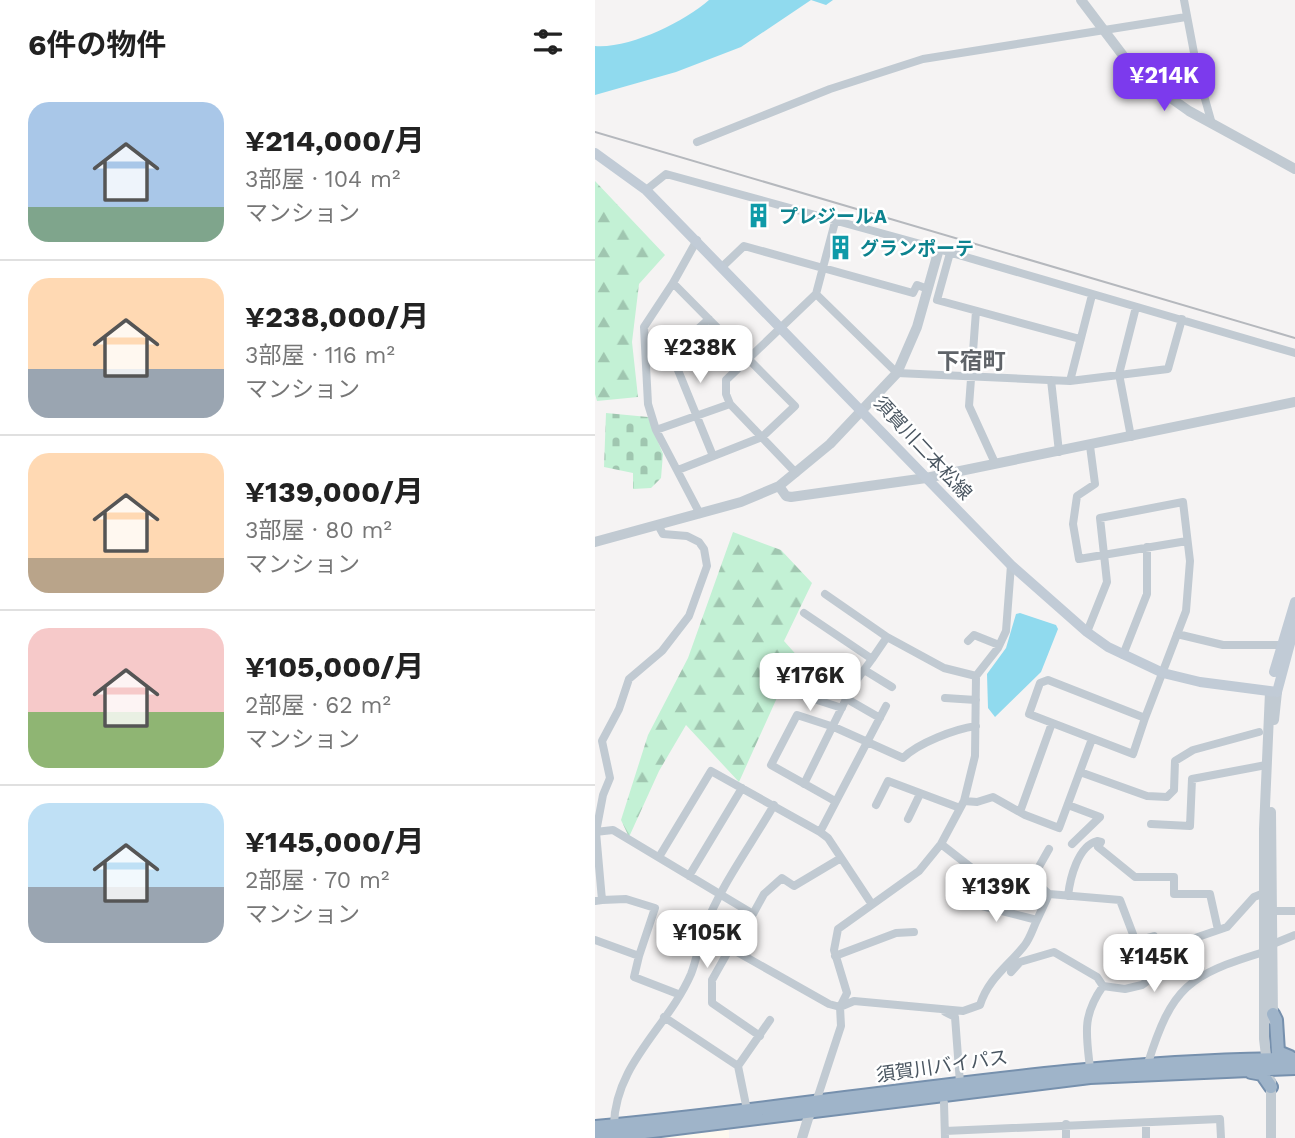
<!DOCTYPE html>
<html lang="ja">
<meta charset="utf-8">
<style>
body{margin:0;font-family:"Work Sans","Noto Sans JP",sans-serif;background:#f6f6f6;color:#222;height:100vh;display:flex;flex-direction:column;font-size:26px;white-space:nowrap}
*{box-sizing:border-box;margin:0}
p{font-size:23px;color:#767676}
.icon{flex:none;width:38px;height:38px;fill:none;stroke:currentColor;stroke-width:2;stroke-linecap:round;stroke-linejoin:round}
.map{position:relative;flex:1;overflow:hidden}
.panel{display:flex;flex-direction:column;background:#fff;width:595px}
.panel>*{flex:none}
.price{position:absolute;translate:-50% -60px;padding:0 16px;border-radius:14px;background:#fff;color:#222;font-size:23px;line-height:46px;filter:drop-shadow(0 2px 4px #0008)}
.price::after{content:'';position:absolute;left:50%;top:42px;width:21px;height:16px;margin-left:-10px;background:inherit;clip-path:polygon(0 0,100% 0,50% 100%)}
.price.current{background:#7c3aed;color:#fff}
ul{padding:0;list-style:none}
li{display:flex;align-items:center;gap:21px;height:175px;padding:0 28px}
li+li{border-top:2px solid #e0e0e0}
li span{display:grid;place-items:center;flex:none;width:196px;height:140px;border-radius:21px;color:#555}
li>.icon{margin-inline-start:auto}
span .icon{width:84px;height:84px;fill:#fffc;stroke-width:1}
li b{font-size:30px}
h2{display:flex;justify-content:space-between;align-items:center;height:84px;padding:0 28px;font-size:30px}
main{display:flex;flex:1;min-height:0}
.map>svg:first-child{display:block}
</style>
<main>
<section class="panel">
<h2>6件の物件<svg class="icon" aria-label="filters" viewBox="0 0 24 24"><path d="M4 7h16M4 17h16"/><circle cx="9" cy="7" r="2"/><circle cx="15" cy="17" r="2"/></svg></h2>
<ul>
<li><span style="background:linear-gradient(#a9c7e8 75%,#7fa58c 0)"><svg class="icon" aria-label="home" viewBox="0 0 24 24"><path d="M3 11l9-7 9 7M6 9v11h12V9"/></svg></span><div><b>¥214,000/月</b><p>3部屋 · 104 m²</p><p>マンション</p></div></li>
<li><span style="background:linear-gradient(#ffd9b3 65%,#9aa5b1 0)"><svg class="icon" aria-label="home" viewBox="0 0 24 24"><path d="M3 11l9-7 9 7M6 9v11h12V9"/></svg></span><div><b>¥238,000/月</b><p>3部屋 · 116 m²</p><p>マンション</p></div></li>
<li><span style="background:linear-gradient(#ffd9b3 75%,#b9a48a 0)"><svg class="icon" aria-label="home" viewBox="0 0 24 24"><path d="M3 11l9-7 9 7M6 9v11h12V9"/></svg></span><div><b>¥139,000/月</b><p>3部屋 · 80 m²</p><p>マンション</p></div></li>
<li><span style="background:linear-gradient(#f6c9c9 60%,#8fb573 0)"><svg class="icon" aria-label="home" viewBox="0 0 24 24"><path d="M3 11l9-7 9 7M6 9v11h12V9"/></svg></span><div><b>¥105,000/月</b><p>2部屋 · 62 m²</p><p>マンション</p></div></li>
<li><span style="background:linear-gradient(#bfe0f5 60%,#9aa5b1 0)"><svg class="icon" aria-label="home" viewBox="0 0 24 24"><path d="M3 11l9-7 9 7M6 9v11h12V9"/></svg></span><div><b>¥145,000/月</b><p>2部屋 · 70 m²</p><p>マンション</p></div></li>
</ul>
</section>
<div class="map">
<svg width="700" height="1138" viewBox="0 0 700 1138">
<defs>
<pattern id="forest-firs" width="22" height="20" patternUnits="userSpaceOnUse" patternTransform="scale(1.75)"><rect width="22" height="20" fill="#c3f1d5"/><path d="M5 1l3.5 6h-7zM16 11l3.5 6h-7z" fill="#a0c6b0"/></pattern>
<pattern id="cemetery-stones" width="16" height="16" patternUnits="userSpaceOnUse" patternTransform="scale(1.75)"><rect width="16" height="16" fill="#c3f1d5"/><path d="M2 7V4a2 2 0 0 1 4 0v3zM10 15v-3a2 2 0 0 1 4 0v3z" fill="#a0c6b0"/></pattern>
</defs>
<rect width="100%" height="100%" fill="#f5f3f3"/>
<path fill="#fdf9ef" d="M 134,1128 L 134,1138 L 51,1138 Z"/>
<path fill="url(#forest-firs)" d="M 0,181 L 70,255 L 44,284 L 37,342 L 43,397 L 2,401 L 0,394 Z
M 138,532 L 186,550 L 217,583 L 189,641 L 214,669 L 208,688 L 190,680 L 144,782 L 91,725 L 64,771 L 34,837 L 26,820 L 53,735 L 93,658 Z"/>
<path fill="url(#cemetery-stones)" d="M 11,413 L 53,417 L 68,454 L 66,478 L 56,488 L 38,489 L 38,473 L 9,467 Z"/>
<path fill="#90daee" d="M 114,0 L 238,0 L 231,5 L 216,0 L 146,47 L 81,72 L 0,95 L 0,46 C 34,49 89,22 114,0 Z
M 425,613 L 461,625 L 463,629 L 446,672 L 400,717 L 393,708 L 392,674 L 411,648 L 421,614 Z"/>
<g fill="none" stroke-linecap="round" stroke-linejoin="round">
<defs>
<path id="trunk" d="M 678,1014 L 681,1020 L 683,1052 L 695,1057
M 656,1072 L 667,1074 L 676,1087
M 0,1127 C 234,1106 464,1060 700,1059
M 1,1138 L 495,1077 L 700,1068"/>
</defs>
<use href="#trunk" stroke="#7690ad" stroke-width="16"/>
<path stroke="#c1cad2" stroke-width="8" d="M 589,0 L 603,74 L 617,124
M 102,142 L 235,89 L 328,59 L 591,17
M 51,190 L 71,174 L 333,246 L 700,353
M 240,222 L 221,294 L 302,373 L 475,381 L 573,369 L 587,319
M 102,240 L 78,283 L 49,327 L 53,404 L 61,430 L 105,514
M 355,253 L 342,300 L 485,339
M 128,266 L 149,246 L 318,293 L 322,285 L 333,289
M 78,283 L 200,406 L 167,437 L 83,470
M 381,311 L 374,406 L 400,463
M 114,319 L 76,353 L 118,456
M 456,380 L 464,452
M 475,381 L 497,295
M 61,430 L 135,404
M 536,437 L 524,374 L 541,307
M 495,446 L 500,484 L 482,496 L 478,524 L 484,559 L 592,541
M 201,473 L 135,404 L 131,394 L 131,380 L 221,294
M 230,594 L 292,637
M 209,613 L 277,659 L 292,637 L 349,668 L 381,676
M 492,632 L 512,582 L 505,518 L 588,502 L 595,561 L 591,611 L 550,718 L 453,680 L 445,683 L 434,714 L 538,754 L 550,718
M 582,634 L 628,645 L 686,645
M 373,641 L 379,635 L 404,645
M 528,655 L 552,594 L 552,547
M 271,671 L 297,687
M 191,690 L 247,708
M 350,698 L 381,700
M 252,699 L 285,718
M 485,772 L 552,796 L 572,797 L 579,790 L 580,761 L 598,750 L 664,732
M 209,784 L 258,685 L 277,659
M 240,801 L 176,765 L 202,715 L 239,727 L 308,758 C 323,743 360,729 381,726
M 369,801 L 382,802 L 398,797 L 430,815 L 464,828 L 497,739
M 281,805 L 293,781 L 365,808
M 473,805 L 505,817 L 477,844
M 425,812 L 457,723
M 313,819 L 325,794
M 556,824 L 595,826 L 597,779 L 671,765
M 0,832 L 18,830 L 158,914 L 169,894 L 187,878 L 199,886 L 246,858
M 225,832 L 233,838 L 276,903
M 346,844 L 378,869 L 436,878 L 454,894 L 525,900 L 555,979
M 64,857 L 116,771 L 225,832 L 291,706
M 378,869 L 373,889 L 375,903 L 442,920 L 454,894
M 94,876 L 147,788
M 437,879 L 454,849
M 473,896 C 475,878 483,846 502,841 L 506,842 L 503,847 L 540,877 L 579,877 L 579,894 L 615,894 L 623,930
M 7,900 L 31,899 L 60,908 L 44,956
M 0,901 L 7,900 L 1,832 L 8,795 L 15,778 L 7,741 L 24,709 L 34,679 L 67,651 L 94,616 L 112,566 L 109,549 L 104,542 L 92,536 L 68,534 L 63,525
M 676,911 L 700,911
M 110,926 L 135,948 L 234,1004 L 245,1007 L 259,1001 L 368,1011 L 385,1005 C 393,979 413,966 429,946 C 435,939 438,928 442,920
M 0,940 L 44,956 L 39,977 L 83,994
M 541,941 L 559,936
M 135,948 L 117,980 L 117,1003 L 165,1036
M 240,956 L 301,933 L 319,932
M 416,972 L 425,962 L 459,952 L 502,977 L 508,986 L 530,989 L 547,985 L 566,971 L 576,953 L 600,938 L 632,927 L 659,897 L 669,893
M 350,1012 L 360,1017 L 365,1083
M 69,1017 L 143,1066 L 152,1110
M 553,1063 C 577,987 593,975 669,952 L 678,944 L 700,935
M 143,1066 L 175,1020
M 495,1068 C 491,1033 487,1016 508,986
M 221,1102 L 246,1026 L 245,1007 L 252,993 L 239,950 L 243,929 L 324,871 L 346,844 L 369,801 L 380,756 L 381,676 L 403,648 L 411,631 L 416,565
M 349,1103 L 350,1138
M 551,1123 L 551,1138
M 471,1124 L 471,1137
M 19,1125 C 20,1064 73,1027 96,974 C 102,959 104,942 110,927 C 126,885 156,845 179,805
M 350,1131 L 625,1119 L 626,1138"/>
<path stroke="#c1cad2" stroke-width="10" d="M 486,0 L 542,74 L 594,111 L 700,169
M 184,486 L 191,496 L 196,497 L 331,478 L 700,402
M 0,542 L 146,502 L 184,486 L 235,444 L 302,373 L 322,327 L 344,249
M 679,720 L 682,692
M 676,812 L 678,1020
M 672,1064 L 669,1039 L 669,829 L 675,692
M 676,1081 L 676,1138
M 207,1138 L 216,1109"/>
<path stroke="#c1cbd6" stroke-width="10" d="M 0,153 L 51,190 L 416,565 L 492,632 L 513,647 L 568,673 L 605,682 L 682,692 L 700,625
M 679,672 L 700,602"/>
<use href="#trunk" stroke="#9fb4c9" stroke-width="12"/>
<path stroke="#b5b8bd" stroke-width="2" d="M 0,132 L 700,338"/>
</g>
<defs>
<symbol id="building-bare" viewBox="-9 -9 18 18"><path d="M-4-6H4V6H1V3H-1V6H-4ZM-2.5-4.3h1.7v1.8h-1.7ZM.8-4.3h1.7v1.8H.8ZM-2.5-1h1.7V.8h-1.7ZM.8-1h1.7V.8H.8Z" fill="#0f9aa8" stroke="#fff" stroke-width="2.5" paint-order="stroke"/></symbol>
</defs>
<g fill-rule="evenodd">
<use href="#building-bare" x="146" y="198" width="35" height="35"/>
<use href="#building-bare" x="228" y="230" width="35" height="35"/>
</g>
<g text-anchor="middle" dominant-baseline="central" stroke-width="5" stroke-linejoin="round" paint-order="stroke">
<g font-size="19" font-weight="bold" fill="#0d838f" stroke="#fff" text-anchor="start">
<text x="184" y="216">プレジールA</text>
<text x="265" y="248">グランポーテ</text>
</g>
<g font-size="19" fill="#4a5661" stroke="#fff">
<text transform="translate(328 448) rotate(47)">須賀川二本松線</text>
<text transform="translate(347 1066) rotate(-8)">須賀川バイパス</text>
</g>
<g font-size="23" font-weight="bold" fill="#5f6368" stroke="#fff">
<text x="376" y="361">下宿町</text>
</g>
</g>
</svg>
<b class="price current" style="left:569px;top:113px">¥214K</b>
<b class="price" style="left:105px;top:385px">¥238K</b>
<b class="price" style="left:215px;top:713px">¥176K</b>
<b class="price" style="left:401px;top:924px">¥139K</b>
<b class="price" style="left:112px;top:970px">¥105K</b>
<b class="price" style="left:559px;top:994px">¥145K</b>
</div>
</main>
